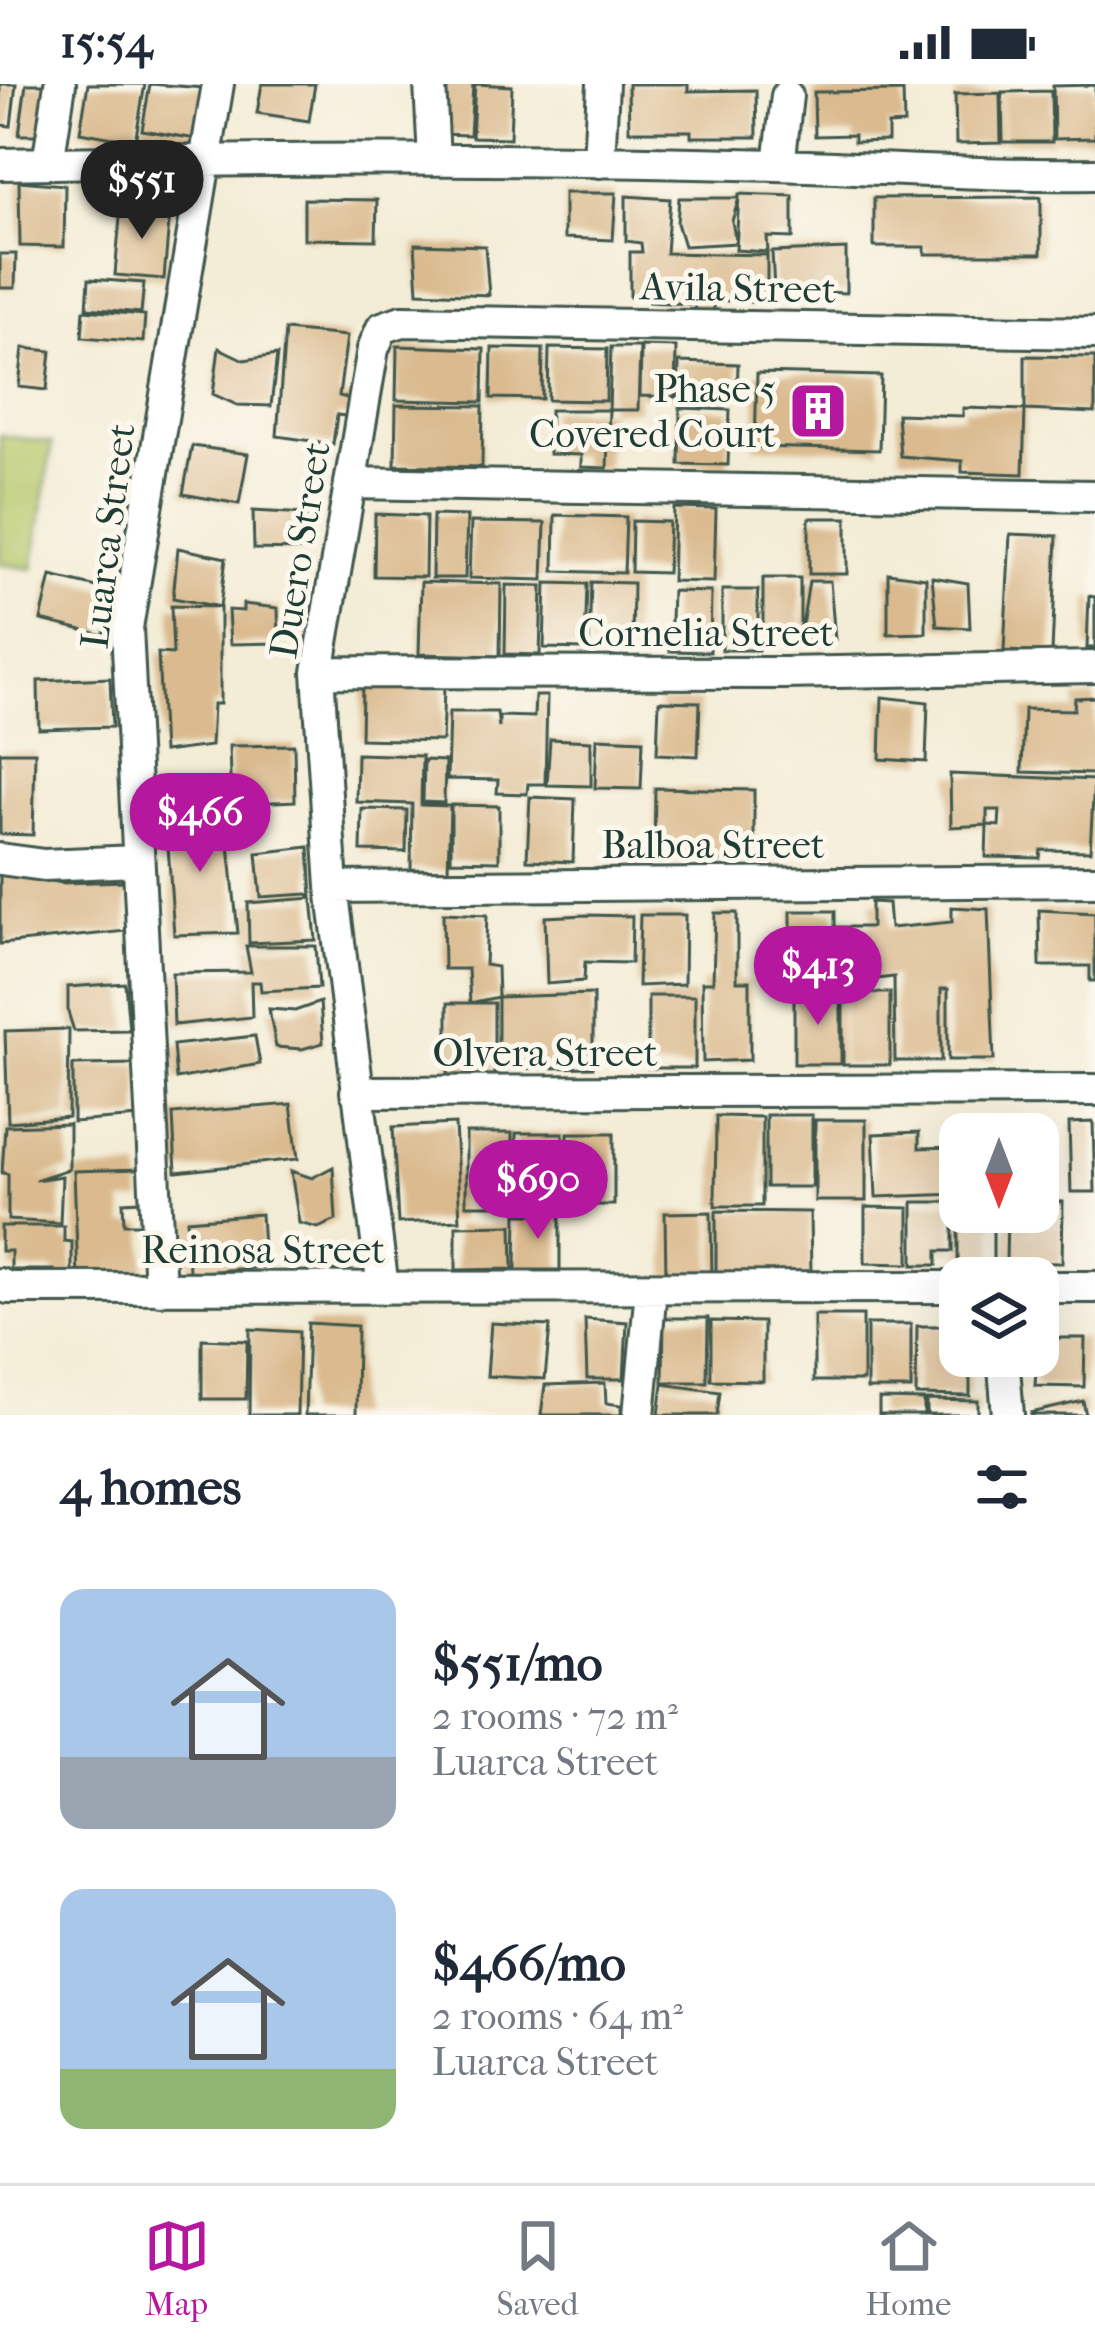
<!DOCTYPE html>
<meta charset="utf-8">
<style>
body{margin:0;font-family:"IM FELL French Canon",serif;background:#f2f2f3;color:#1f2937;height:100vh;display:flex;flex-direction:column;font-size:45px;white-space:nowrap}
*{box-sizing:border-box;margin:0}
p{font-size:39px;color:#747a83}
.icon{flex:none;width:66px;height:66px;fill:none;stroke:currentColor;stroke-width:2;stroke-linecap:round;stroke-linejoin:round}
.map{position:relative;height:1331px;overflow:hidden}
.sheet{display:flex;flex-direction:column;background:#fff;flex:1}
.sheet>*{flex:none}
.needle{width:78px;rotate:180deg}
.fabs{position:absolute;left:939px;top:1029px;display:grid;gap:24px}
.fabs a{display:grid;place-items:center;width:120px;height:120px;border-radius:24px;background:#fff;box-shadow:0 12px 48px #0002;font-size:60px}
.price{position:absolute;translate:-50% -102px;padding:0 27px;border-radius:42px;background:#b5179e;color:#fff;font-size:39px;line-height:78px;filter:drop-shadow(0 3px 6px #0008)}
.price::after{content:'';position:absolute;left:50%;top:72px;width:36px;height:27px;margin-left:-18px;background:inherit;clip-path:polygon(0 0,100% 0,50% 100%)}
.price.current{background:#222;color:#fff}
ul{padding:0;list-style:none}
li{display:flex;align-items:center;gap:36px;height:300px;padding:0 60px}
li span{display:grid;place-items:center;flex:none;width:336px;height:240px;border-radius:24px;color:#555}
li>.icon{margin-inline-start:auto}
span .icon{width:144px;height:144px;fill:#fffc;stroke-width:1}
li b{font-size:51px}
h2{display:flex;justify-content:space-between;align-items:center;height:144px;padding:0 60px;font-size:51px}
.status{display:flex;justify-content:space-between;align-items:center;height:84px;padding:0 60px;background:#fff;direction:ltr}
.status svg{height:33px;fill:currentColor}
.menu{display:flex;justify-content:space-around;align-items:center;height:168px;border-top:3px solid #e0e1e3;background:#fff;font-size:33px;color:#747a83}
.menu a{display:grid;justify-items:center;gap:6px}
.menu .current{color:#b5179e}
.map>svg:first-child{display:block}
</style>
<div class="status"><b>15:54</b><svg viewBox="0 0 49 12"><path d="M0 12V9h3v3zM5 12V6h3v6zM10 12V3h3v9zM15 12V0h3v12zM26 1h20v11H26zM47 4h2v5h-2z"/></svg></div>
<div class="map">
<svg width="1095" height="1331" viewBox="0 0 1095 1331">
<rect width="100%" height="100%" fill="#fbf7ec"/>
<filter id="ink" filterUnits="userSpaceOnUse"><feTurbulence type="fractalNoise" baseFrequency=".00833" numOctaves="2"/><feDisplacementMap in="SourceGraphic" scale="24" xChannelSelector="R" yChannelSelector="G"/><feConvolveMatrix kernelMatrix="1 2 1 2 8 2 1 2 1" color-interpolation-filters="sRGB"/></filter>
<filter id="wash" filterUnits="userSpaceOnUse"><feTurbulence type="fractalNoise" baseFrequency=".004" numOctaves="4" result="noise"/><feDisplacementMap in="SourceGraphic" scale="48" xChannelSelector="R" yChannelSelector="G"/><feGaussianBlur stdDeviation="2.7" result="paint"/><feColorMatrix in="noise" values="0 0 0 0 0 0 0 0 0 0 0 0 0 0 0 0 0 1.4 0 .05"/><feComposite in="paint" operator="in"/></filter>
<g filter="url(#wash)">
<rect width="100%" height="100%" fill="#f3ecd6"/>
<path fill="#b5c76a" stroke="#6a824f" stroke-width="3" d="M 0,351 L 52,359 L 33,485 L 0,480 Z"/>
<g id="blocks">
<path fill="#daba8e" d="M 0,0 L 16,0 L 11,42 L 0,41 Z
M 26,0 L 48,0 L 41,51 L 19,51 Z
M 88,0 L 145,0 L 135,58 L 80,48 Z
M 150,0 L 204,4 L 196,55 L 142,46 Z
M 262,0 L 315,0 L 309,37 L 257,29 Z
M 439,0 L 473,0 L 470,51 L 437,50 Z
M 475,0 L 512,2 L 510,54 L 472,53 Z
M 628,0 L 688,0 L 688,7 L 756,6 L 757,53 L 691,53 L 691,47 L 629,47 Z
M 1095,1 L 1095,54 L 1054,55 L 1053,2 Z
M 903,7 L 904,40 L 888,41 L 888,57 L 854,58 L 854,51 L 815,52 L 814,8 Z
M 1051,7 L 1052,58 L 1003,58 L 1002,8 Z
M 1000,9 L 1001,59 L 956,60 L 955,10 Z
M 19,97 L 65,101 L 64,163 L 20,162 Z
M 564,109 L 616,109 L 613,156 L 564,154 Z
M 739,110 L 793,112 L 793,154 L 767,153 L 768,168 L 736,166 Z
M 626,112 L 670,115 L 666,169 L 767,171 L 767,219 L 714,216 L 714,228 L 694,228 L 695,220 L 649,218 L 649,211 L 630,213 L 630,168 L 642,168 L 641,159 L 626,157 Z
M 1041,113 L 1041,170 L 925,170 L 925,163 L 874,163 L 874,114 Z
M 679,114 L 739,114 L 732,137 L 736,159 L 684,162 L 677,139 Z
M 304,115 L 377,116 L 376,156 L 304,155 Z
M 121,122 L 170,126 L 164,195 L 115,191 Z
M 415,160 L 485,162 L 489,211 L 418,208 Z
M 846,165 L 846,209 L 774,206 L 772,168 Z
M 0,170 L 16,170 L 15,204 L 0,204 Z
M 89,195 L 144,199 L 141,229 L 87,224 Z
M 84,226 L 145,231 L 143,258 L 82,253 Z
M 285,246 L 347,252 L 339,312 L 354,316 L 353,333 L 337,331 L 333,360 L 277,352 Z
M 397,262 L 484,265 L 483,318 L 396,316 Z
M 641,262 L 676,263 L 675,313 L 640,312 Z
M 611,263 L 640,263 L 638,326 L 609,326 Z
M 23,264 L 51,267 L 47,306 L 19,303 Z
M 219,264 L 244,276 L 277,271 L 271,322 L 237,321 L 213,310 Z
M 492,264 L 543,265 L 542,315 L 491,314 Z
M 549,264 L 607,265 L 606,317 L 548,316 Z
M 1025,272 L 1095,273 L 1095,329 L 1025,326 Z
M 679,278 L 738,280 L 737,315 L 678,313 Z
M 757,289 L 881,292 L 879,366 L 755,363 Z
M 396,321 L 483,322 L 482,383 L 395,381 Z
M 680,324 L 730,326 L 728,381 L 679,380 Z
M 963,324 L 1025,326 L 1023,390 L 962,388 L 962,377 L 900,372 L 897,330 L 963,332 Z
M 550,326 L 609,326 L 607,384 L 581,383 L 581,371 L 549,370 Z
M 192,362 L 248,370 L 239,420 L 183,410 Z
M 674,424 L 716,425 L 714,498 L 672,497 Z
M 253,427 L 306,430 L 304,466 L 254,465 Z
M 375,430 L 426,432 L 425,493 L 374,492 Z
M 433,431 L 467,432 L 465,494 L 432,494 Z
M 555,431 L 626,433 L 624,489 L 554,487 Z
M 809,434 L 847,434 L 847,490 L 809,490 Z
M 632,437 L 669,438 L 667,489 L 631,488 Z
M 471,438 L 545,439 L 543,496 L 469,494 Z
M 1010,450 L 1057,452 L 1052,569 L 1004,567 Z
M 178,464 L 226,474 L 220,523 L 173,514 Z
M 888,489 L 926,494 L 926,549 L 888,550 Z
M 51,492 L 114,507 L 103,551 L 41,536 Z
M 932,493 L 968,499 L 970,544 L 937,542 Z
M 763,494 L 800,494 L 800,546 L 763,546 Z
M 809,497 L 830,497 L 835,556 L 800,555 Z
M 421,498 L 501,500 L 500,572 L 419,570 Z
M 591,498 L 633,499 L 632,566 L 589,565 Z
M 546,499 L 587,500 L 585,565 L 544,564 Z
M 506,501 L 542,502 L 540,571 L 505,570 Z
M 722,506 L 758,506 L 758,566 L 722,566 Z
M 672,507 L 711,508 L 710,568 L 670,567 Z
M 1089,512 L 1095,513 L 1095,564 L 1087,564 Z
M 243,520 L 278,524 L 279,559 L 230,560 L 228,526 L 243,527 Z
M 171,522 L 220,523 L 220,620 L 213,620 L 211,662 L 163,668 L 158,569 L 173,570 Z
M 110,594 L 112,643 L 39,645 L 38,597 Z
M 362,602 L 444,604 L 442,657 L 361,655 Z
M 535,612 L 547,612 L 545,700 L 528,700 L 527,710 L 497,709 L 498,696 L 447,695 L 449,628 L 497,628 L 499,644 L 499,632 L 534,633 Z
M 882,613 L 928,618 L 926,678 L 880,675 Z
M 1095,613 L 1095,690 L 1022,688 L 1024,625 L 1074,626 L 1075,614 Z
M 659,617 L 700,618 L 698,672 L 657,670 Z
M 597,654 L 643,656 L 641,705 L 595,704 Z
M 550,655 L 591,657 L 591,702 L 547,701 Z
M 294,661 L 295,717 L 231,720 L 229,662 Z
M 0,668 L 35,668 L 33,751 L 0,750 Z
M 357,670 L 422,672 L 421,721 L 450,722 L 448,786 L 411,785 L 412,720 L 356,718 Z
M 424,676 L 445,677 L 444,719 L 423,718 Z
M 950,690 L 1094,696 L 1090,767 L 1041,766 L 1040,774 L 986,773 L 987,741 L 999,742 L 1000,726 L 987,726 L 987,741 L 951,743 Z
M 655,704 L 754,706 L 754,777 L 654,775 Z
M 530,713 L 575,715 L 573,778 L 527,776 Z
M 451,721 L 499,722 L 499,777 L 451,776 Z
M 169,725 L 219,726 L 220,761 L 229,761 L 238,849 L 174,851 L 168,762 L 172,761 Z
M 362,725 L 407,726 L 406,768 L 361,767 Z
M 309,763 L 312,814 L 308,810 L 261,813 L 257,769 Z
M 0,787 L 62,799 L 127,797 L 127,847 L 0,860 Z
M 312,814 L 316,856 L 249,859 L 248,819 Z
M 871,818 L 888,819 L 890,844 L 952,838 L 952,823 L 988,825 L 994,976 L 948,976 L 948,905 L 941,905 L 941,977 L 895,977 L 894,893 L 859,897 L 836,889 L 791,889 L 791,827 L 835,827 L 835,843 L 871,843 Z
M 1039,826 L 1095,829 L 1095,897 L 1090,897 L 1090,882 L 1040,882 Z
M 443,829 L 487,831 L 485,881 L 497,883 L 498,913 L 470,919 L 494,919 L 494,991 L 448,991 L 448,919 L 470,919 L 468,885 L 444,885 Z
M 715,829 L 737,829 L 737,897 L 750,897 L 750,976 L 703,978 L 702,898 L 713,898 Z
M 587,831 L 632,832 L 631,879 L 585,878 L 584,897 L 547,900 L 545,833 Z
M 640,831 L 685,831 L 684,900 L 638,902 Z
M 246,862 L 316,862 L 319,904 L 261,907 L 260,898 L 251,898 L 252,933 L 174,941 L 172,889 L 251,888 Z
M 125,899 L 129,946 L 74,947 L 68,928 L 68,903 Z
M 794,908 L 841,908 L 841,980 L 794,980 Z
M 843,909 L 890,909 L 890,981 L 843,981 Z
M 593,910 L 593,983 L 498,985 L 498,913 Z
M 648,912 L 695,912 L 695,984 L 648,984 Z
M 320,918 L 323,959 L 302,965 L 276,963 L 269,925 L 295,927 Z
M 69,945 L 68,1033 L 8,1038 L 5,947 Z
M 255,952 L 260,980 L 176,995 L 173,961 Z
M 139,980 L 139,1033 L 73,1038 L 73,981 Z
M 291,1020 L 298,1075 L 176,1088 L 173,1030 Z
M 766,1031 L 812,1031 L 812,1103 L 766,1103 Z
M 716,1032 L 762,1033 L 762,1122 L 715,1122 Z
M 815,1036 L 866,1036 L 866,1117 L 815,1117 Z
M 1093,1038 L 1095,1108 L 1071,1108 L 1069,1039 Z
M 69,1040 L 69,1085 L 35,1096 L 62,1092 L 60,1139 L 8,1136 L 8,1090 L 2,1089 L 5,1042 Z
M 455,1040 L 460,1136 L 398,1139 L 393,1043 Z
M 919,1048 L 919,1064 L 960,1063 L 960,1110 L 876,1113 L 873,1050 Z
M 466,1049 L 512,1049 L 512,1121 L 466,1121 Z
M 516,1049 L 563,1049 L 563,1121 L 516,1121 Z
M 568,1049 L 614,1049 L 614,1121 L 568,1121 Z
M 333,1083 L 336,1136 L 318,1144 L 299,1139 L 291,1087 L 312,1094 Z
M 140,1085 L 141,1117 L 123,1118 L 124,1140 L 144,1140 L 145,1190 L 78,1193 L 74,1087 Z
M 1038,1117 L 1063,1118 L 1062,1179 L 1006,1178 L 1007,1128 L 1038,1128 Z
M 913,1118 L 953,1118 L 953,1167 L 937,1167 L 937,1181 L 913,1181 Z
M 865,1123 L 909,1124 L 909,1180 L 865,1179 Z
M 716,1127 L 810,1128 L 811,1193 L 716,1192 Z
M 711,1128 L 712,1193 L 666,1194 L 665,1129 Z
M 958,1128 L 993,1128 L 993,1182 L 958,1182 Z
M 261,1130 L 264,1183 L 189,1189 L 187,1136 Z
M 517,1130 L 560,1130 L 560,1186 L 516,1186 Z
M 512,1141 L 513,1185 L 456,1186 L 456,1142 Z
M 1,1142 L 64,1142 L 64,1157 L 72,1158 L 72,1196 L 54,1196 L 54,1186 L 11,1186 L 11,1167 L 1,1167 Z
M 814,1231 L 863,1231 L 863,1297 L 814,1297 Z
M 664,1234 L 708,1234 L 707,1298 L 663,1298 Z
M 585,1235 L 627,1238 L 624,1295 L 587,1295 Z
M 711,1237 L 763,1238 L 763,1297 L 711,1296 Z
M 308,1239 L 357,1242 L 356,1331 L 305,1331 Z
M 491,1239 L 550,1242 L 545,1295 L 487,1292 Z
M 867,1240 L 911,1240 L 911,1305 L 867,1305 Z
M 917,1242 L 960,1242 L 960,1272 L 970,1272 L 970,1312 L 916,1311 Z
M 250,1245 L 299,1248 L 297,1331 L 249,1331 Z
M 1038,1254 L 1085,1254 L 1084,1303 L 1035,1302 Z
M 202,1255 L 247,1257 L 246,1315 L 202,1315 Z
M 605,1299 L 606,1319 L 621,1321 L 621,1331 L 541,1331 L 545,1301 Z
M 663,1300 L 720,1308 L 717,1331 L 659,1331 Z
M 879,1315 L 924,1316 L 924,1331 L 879,1331 Z
M 927,1316 L 978,1317 L 978,1331 L 927,1331 Z
M 1083,1317 L 1086,1331 L 1031,1331 L 1031,1329 Z"/>
</g>
</g>
<g filter="url(#ink)">
<use href="#blocks" fill-opacity="0" stroke="#3f574c" stroke-width="3"/>
<g fill="none" stroke-linecap="round" stroke-linejoin="round">
<defs>
<path id="minor" d="M 430,0 L 434,75
M 599,78 L 603,0
M 48,79 L 60,0
M 0,80 C 258,74 517,74 776,81 C 883,84 987,92 1095,90
M 779,81 L 787,12
M 350,399 L 1095,412
M 318,588 L 784,589 L 1095,583
M 0,775 L 44,781 L 136,777
M 332,803 L 1095,797
M 356,1008 L 1095,1006
M 0,1200 L 8,1204 L 960,1203
M 1038,1203 L 1095,1203
M 383,1204 L 332,803 L 318,588 L 373,265 L 382,244 L 402,237 L 1095,249
M 160,1205 L 127,544 L 218,0
M 1003,1272 L 1008,1331
M 639,1331 L 651,1205"/>
</defs>
<use href="#minor" stroke="#3f574c" stroke-width="36"/>
<use href="#minor" stroke="#fff" stroke-width="30"/>
</g>
</g>
<defs>
<symbol id="building-square" viewBox="-11 -11 22 22"><rect x="-9" y="-9" width="18" height="18" rx="4" fill="#b5179e" stroke="#fbf7ec"/><path d="M-4-6H4V6H1V3H-1V6H-4ZM-2.5-4.3h1.7v1.8h-1.7ZM.8-4.3h1.7v1.8H.8ZM-2.5-1h1.7V.8h-1.7ZM.8-1h1.7V.8H.8Z" fill="#fff"/></symbol>
</defs>
<g fill-rule="evenodd">
<use href="#building-square" x="785" y="294" width="66" height="66"/>
</g>
<g text-anchor="middle" dominant-baseline="central" stroke-width="10" stroke-linejoin="round" paint-order="stroke">
<g font-size="39" fill="#1f3d34" stroke="#fbf7ec">
<text transform="translate(738 204) rotate(1)">Avila Street</text>
<text transform="translate(108 452) rotate(-83)">Luarca Street</text>
<text transform="translate(300 466) rotate(-81)">Duero Street</text>
<text x="706" y="549">Cornelia Street</text>
<text x="713" y="761">Balboa Street</text>
<text x="545" y="969">Olvera Street</text>
<text x="263" y="1166">Reinosa Street</text>
</g>
<g font-size="39" fill="#1f3d34" stroke="#fbf7ec" text-anchor="end">
<text x="776" y="305">Phase 5<tspan x="776" dy="45">Covered Court</tspan></text>
</g>
</g>
</svg>
<div class="fabs">
<a><svg class="needle" viewBox="-14 -14 28 28"><path d="M0-13l5 13h-10z" fill="#e53935"/><path d="M0 13l5-13h-10z" fill="#747a83"/></svg></a>
<a><svg class="icon" aria-label="layers" viewBox="0 0 24 24"><path d="M12 4l9 5-9 5-9-5zM3 14l9 5 9-5"/></svg></a>
</div>
<b class="price current" style="left:142px;top:158px">$551</b>
<b class="price" style="left:200px;top:791px">$466</b>
<b class="price" style="left:818px;top:944px">$413</b>
<b class="price" style="left:538px;top:1158px">$690</b>
</div>
<section class="sheet">
<h2>4 homes<svg class="icon" aria-label="filters" viewBox="0 0 24 24"><path d="M4 7h16M4 17h16"/><circle cx="9" cy="7" r="2"/><circle cx="15" cy="17" r="2"/></svg></h2>
<ul>
<li><span style="background:linear-gradient(#a9c7e8 70%,#9aa5b1 0)"><svg class="icon" aria-label="home" viewBox="0 0 24 24"><path d="M3 11l9-7 9 7M6 9v11h12V9"/></svg></span><div><b>$551/mo</b><p>2 rooms · 72 m²</p><p>Luarca Street</p></div></li>
<li><span style="background:linear-gradient(#a9c7e8 75%,#8fb573 0)"><svg class="icon" aria-label="home" viewBox="0 0 24 24"><path d="M3 11l9-7 9 7M6 9v11h12V9"/></svg></span><div><b>$466/mo</b><p>2 rooms · 64 m²</p><p>Luarca Street</p></div></li>
</ul>
</section>
<nav class="menu">
<a class="current"><svg class="icon" aria-label="map" viewBox="0 0 24 24"><path d="M3 6l6-2 6 2 6-2v14l-6 2-6-2-6 2zM9 4v14M15 6v14"/></svg>Map</a>
<a><svg class="icon" aria-label="saved" viewBox="0 0 24 24"><path d="M7 4h10v16l-5-4-5 4z"/></svg>Saved</a>
<a><svg class="icon" aria-label="home" viewBox="0 0 24 24"><path d="M3 11l9-7 9 7M6 9v11h12V9"/></svg>Home</a>
</nav>
